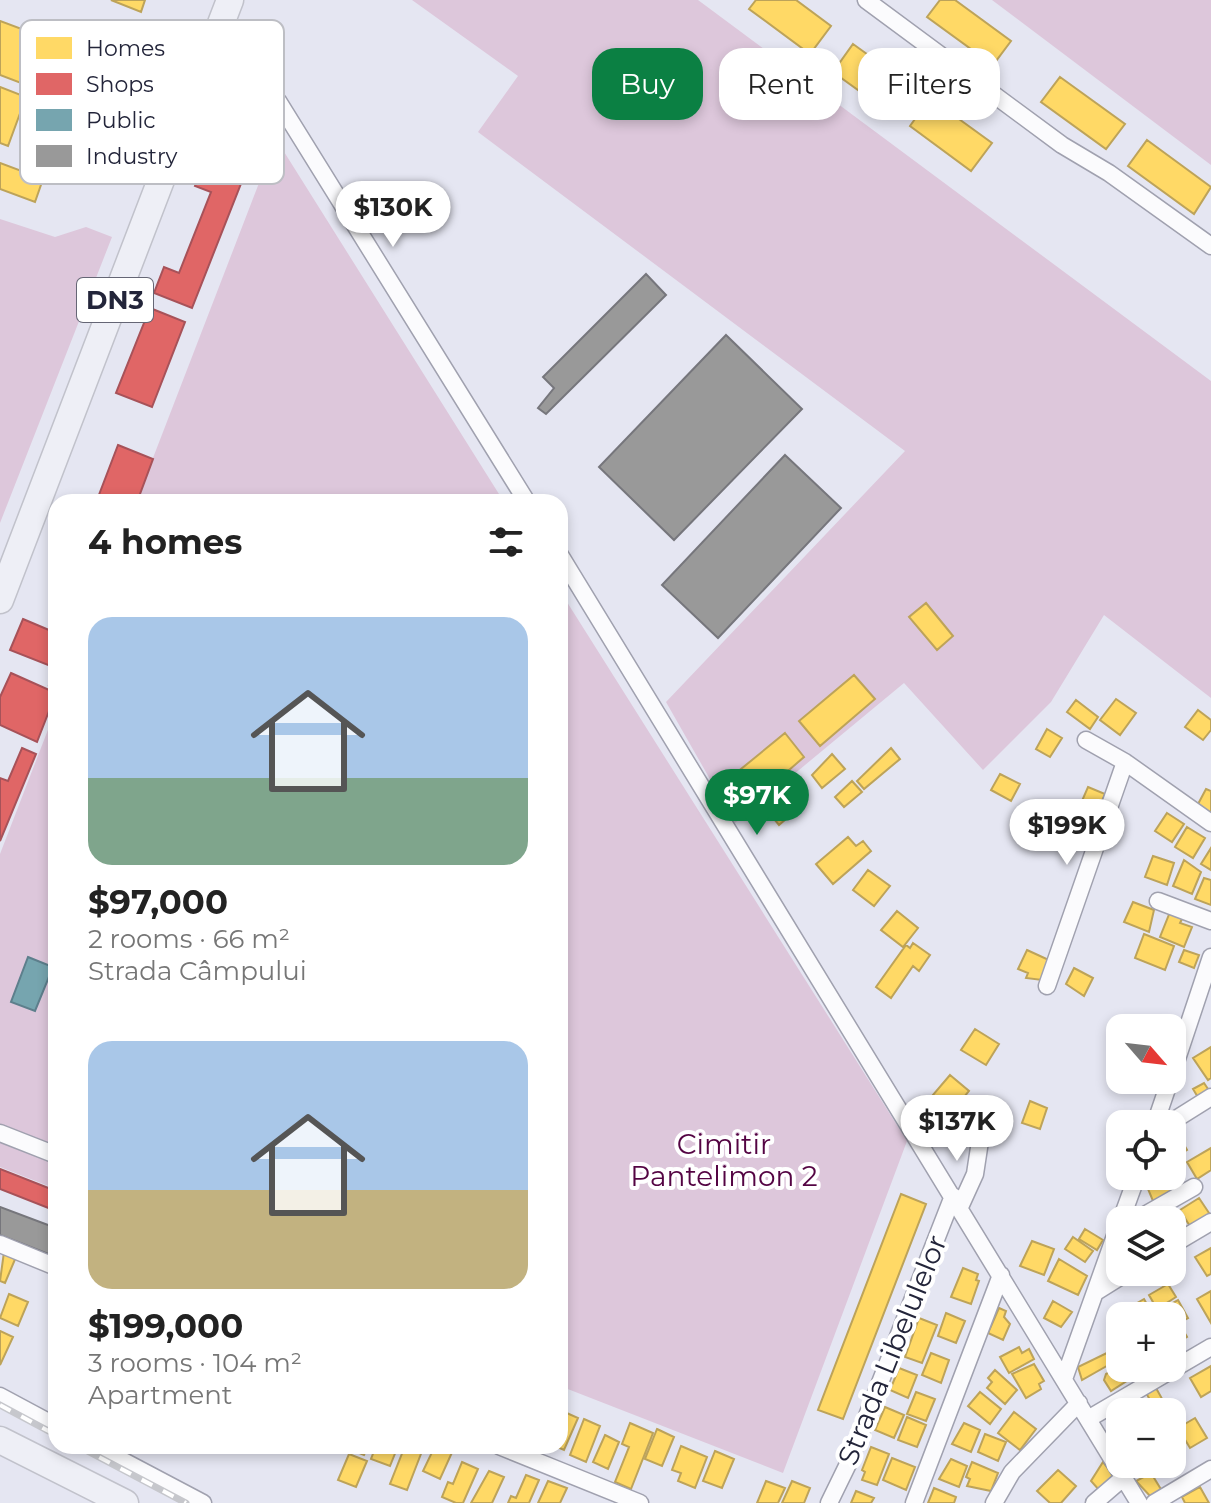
<!DOCTYPE html>
<meta charset="utf-8">
<style>
body{margin:0;font-family:Montserrat,sans-serif;background:#f6f6f6;color:#222;height:100vh;display:flex;flex-direction:column;font-size:30px;white-space:nowrap}
*{box-sizing:border-box;margin:0}
p{font-size:26px;color:#767676}
.icon{flex:none;width:44px;height:44px;fill:none;stroke:currentColor;stroke-width:2;stroke-linecap:round;stroke-linejoin:round}
.map{position:relative;flex:1;overflow:hidden}
.side{position:absolute;left:48px;top:494px;width:520px;height:960px;display:flex;flex-direction:column;background:#fff;border-radius:24px;box-shadow:0 4px 12px #0003}
.side>*{flex:none}
.guide{position:absolute;left:592px;top:48px;width:498px;height:72px;display:flex;gap:16px}
.needle{width:52px;rotate:118deg}
.tools{position:absolute;left:1106px;top:1014px;display:grid;gap:16px}
.tools a{display:grid;place-items:center;width:80px;height:80px;border-radius:16px;background:#fff;box-shadow:0 4px 12px #0003;font-size:40px}
.price{position:absolute;translate:-50% -68px;padding:0 18px;border-radius:28px;background:#fff;color:#222;font-size:26px;line-height:52px;filter:drop-shadow(0 2px 4px #0008)}
.price::after{content:'';position:absolute;left:50%;top:48px;width:24px;height:18px;margin-left:-12px;background:inherit;clip-path:polygon(0 0,100% 0,50% 100%)}
.price.on{background:#0b8043;color:#fff}
ul{padding:0;list-style:none}
li{display:grid;align-content:center;gap:16px;height:424px;padding:0 40px}
li span{display:grid;place-items:center;height:248px;border-radius:24px;color:#555}
li>.icon{margin-inline-start:auto}
span .icon{width:144px;height:144px;fill:#fffc;stroke-width:1}
li b{font-size:34px}
h2{display:flex;justify-content:space-between;align-items:center;height:96px;padding:0 40px;font-size:34px}
.tag{padding:0 28px;border-radius:24px;background:#fff;box-shadow:0 4px 12px #0003;font-size:28px;line-height:72px}
.tag.on{background:#0b8043;color:#fff}
.map>svg:first-child{display:block}
</style>
<div class="map">
<svg width="1211" height="1503" viewBox="0 0 1211 1503">
<rect width="100%" height="100%" fill="#e5e6f2"/>
<path fill="#ddc7db" d="M 412,0 L 698,0 L 1211,381 L 1211,698 L 1104,615 L 1051,702 L 983,770 L 904,683 L 735,823 L 666,702 L 905,451 L 478,132 L 518,76 Z
M 992,0 L 1211,0 L 1211,165 Z
M 276,139 L 504,502 L 136,502 Z
M 0,219 L 55,237 L 86,227 L 112,237 L 0,523 Z
M 560,591 L 907,1141 L 783,1473 L 560,1386 Z
M 56,709 L 56,1189 L 0,1167 L 0,854 Z"/>
<path fill="#ffd966" stroke="#bda359" stroke-width="2" d="M 111,0 L 145,0 L 141,12 Z
M 756,0 L 796,0 L 831,26 L 810,54 L 749,9 Z
M 940,0 L 955,0 L 1011,41 L 993,65 L 927,17 Z
M 0,21 L 86,53 L 68,101 L 0,75 Z
M 853,44 L 914,88 L 894,116 L 833,72 Z
M 1060,77 L 1125,124 L 1106,149 L 1041,102 Z
M 0,87 L 26,97 L 8,146 L 0,143 Z
M 930,98 L 992,143 L 971,171 L 910,126 Z
M 1147,140 L 1211,187 L 1194,214 L 1128,166 Z
M 0,163 L 43,179 L 35,202 L 0,189 Z
M 926,603 L 953,636 L 937,650 L 909,617 Z
M 854,675 L 875,699 L 820,746 L 799,721 Z
M 1116,699 L 1136,713 L 1120,735 L 1100,720 Z
M 1076,700 L 1098,717 L 1090,729 L 1067,712 Z
M 1198,710 L 1211,720 L 1211,730 L 1203,740 L 1185,727 Z
M 1047,729 L 1062,738 L 1050,757 L 1036,749 Z
M 785,733 L 804,757 L 751,803 L 730,778 Z
M 891,748 L 900,759 L 864,789 L 857,781 Z
M 832,754 L 845,769 L 822,788 L 812,775 Z
M 1000,774 L 1020,784 L 1011,801 L 991,790 Z
M 852,781 L 862,792 L 844,807 L 835,797 Z
M 1088,787 L 1105,794 L 1089,831 L 1072,824 Z
M 1206,789 L 1211,791 L 1211,815 L 1197,806 Z
M 787,791 L 801,806 L 779,825 L 770,814 L 782,802 L 778,798 Z
M 1167,813 L 1184,824 L 1172,842 L 1155,831 Z
M 1187,827 L 1205,838 L 1193,858 L 1175,847 Z
M 848,837 L 856,846 L 863,841 L 871,851 L 833,884 L 816,864 Z
M 1211,848 L 1211,870 L 1201,864 Z
M 1153,856 L 1174,863 L 1167,885 L 1145,877 Z
M 1184,860 L 1201,872 L 1192,894 L 1173,886 Z
M 868,870 L 890,886 L 874,906 L 853,890 Z
M 1204,878 L 1211,880 L 1211,905 L 1195,899 Z
M 1133,902 L 1154,910 L 1149,932 L 1124,922 Z
M 897,911 L 918,928 L 903,947 L 881,930 Z
M 1170,912 L 1183,917 L 1180,923 L 1192,927 L 1184,947 L 1160,937 Z
M 1144,934 L 1174,946 L 1165,970 L 1135,958 Z
M 913,943 L 930,955 L 919,971 L 913,966 L 891,998 L 876,987 L 906,945 L 910,948 Z
M 1027,950 L 1051,961 L 1042,980 L 1026,978 L 1028,973 L 1018,969 Z
M 1184,950 L 1199,955 L 1194,968 L 1179,962 Z
M 1074,968 L 1093,978 L 1084,996 L 1066,984 Z
M 975,1029 L 999,1044 L 986,1065 L 961,1050 Z
M 1211,1047 L 1211,1078 L 1208,1080 L 1193,1058 Z
M 950,1075 L 969,1091 L 952,1112 L 932,1096 Z
M 1204,1083 L 1210,1092 L 1199,1099 L 1193,1089 Z
M 1030,1101 L 1047,1108 L 1040,1129 L 1022,1123 Z
M 965,1105 L 982,1120 L 969,1135 L 950,1123 Z
M 1179,1136 L 1187,1150 L 1172,1159 L 1172,1141 Z
M 1211,1148 L 1211,1170 L 1197,1179 L 1187,1162 Z
M 1172,1172 L 1180,1189 L 1153,1201 L 1148,1189 L 1159,1184 L 1157,1179 L 1172,1176 Z
M 901,1194 L 926,1204 L 843,1419 L 818,1410 Z
M 1199,1198 L 1211,1216 L 1191,1228 L 1180,1210 Z
M 1085,1229 L 1103,1240 L 1097,1250 L 1079,1239 Z
M 1073,1237 L 1093,1251 L 1085,1262 L 1065,1249 Z
M 1032,1241 L 1054,1249 L 1044,1275 L 1020,1266 Z
M 1211,1248 L 1211,1274 L 1207,1276 L 1195,1257 Z
M 4,1252 L 16,1257 L 5,1283 L 0,1281 Z
M 1059,1259 L 1087,1276 L 1078,1295 L 1048,1281 Z
M 963,1268 L 978,1274 L 976,1280 L 979,1281 L 971,1304 L 951,1297 Z
M 1168,1284 L 1176,1297 L 1157,1309 L 1149,1295 Z
M 1211,1291 L 1211,1323 L 1197,1299 Z
M 9,1294 L 28,1302 L 18,1326 L 0,1318 Z
M 1144,1299 L 1149,1308 L 1145,1311 L 1148,1315 L 1120,1316 L 1119,1331 L 1111,1318 Z
M 1178,1300 L 1188,1318 L 1179,1323 L 1187,1337 L 1172,1346 L 1172,1316 L 1152,1314 Z
M 1053,1301 L 1072,1312 L 1061,1327 L 1044,1318 Z
M 999,1308 L 1006,1311 L 1004,1317 L 1010,1324 L 1003,1340 L 988,1333 Z
M 946,1313 L 965,1321 L 956,1343 L 938,1336 Z
M 919,1318 L 937,1325 L 922,1363 L 905,1357 Z
M 0,1331 L 13,1337 L 0,1365 Z
M 1120,1338 L 1119,1359 L 1082,1380 L 1078,1367 L 1111,1351 L 1108,1345 Z
M 1019,1347 L 1022,1353 L 1029,1349 L 1034,1359 L 1009,1373 L 1000,1357 Z
M 931,1353 L 949,1360 L 941,1383 L 922,1375 Z
M 1120,1361 L 1120,1368 L 1127,1368 L 1133,1377 L 1111,1391 L 1104,1380 L 1106,1374 L 1119,1367 Z
M 1034,1364 L 1044,1381 L 1039,1384 L 1041,1389 L 1026,1398 L 1012,1374 Z
M 1211,1366 L 1211,1391 L 1201,1397 L 1190,1378 Z
M 899,1368 L 917,1375 L 908,1398 L 890,1390 Z
M 995,1370 L 1017,1390 L 1005,1404 L 987,1388 L 992,1382 L 988,1378 Z
M 1156,1388 L 1166,1406 L 1173,1402 L 1180,1415 L 1172,1420 L 1172,1412 L 1157,1412 L 1146,1393 Z
M 916,1392 L 935,1399 L 926,1421 L 907,1414 Z
M 980,1392 L 1001,1409 L 990,1424 L 968,1406 Z
M 1138,1398 L 1146,1412 L 1120,1412 L 1127,1405 Z
M 885,1407 L 904,1415 L 894,1438 L 875,1430 Z
M 560,1410 L 578,1418 L 564,1450 L 555,1446 L 560,1446 Z
M 1014,1412 L 1036,1429 L 1020,1450 L 998,1433 Z
M 907,1417 L 926,1425 L 917,1447 L 898,1440 Z
M 1195,1418 L 1207,1438 L 1190,1448 L 1178,1428 Z
M 584,1419 L 600,1426 L 586,1462 L 570,1455 Z
M 630,1423 L 653,1433 L 631,1489 L 615,1482 L 629,1447 L 622,1444 Z
M 964,1423 L 980,1430 L 971,1452 L 952,1444 Z
M 657,1429 L 674,1437 L 662,1466 L 645,1459 Z
M 985,1434 L 1006,1442 L 998,1461 L 978,1452 Z
M 605,1435 L 619,1442 L 608,1469 L 593,1462 Z
M 342,1446 L 368,1446 L 364,1455 Z
M 376,1446 L 398,1446 L 390,1466 L 371,1459 Z
M 405,1446 L 424,1446 L 407,1490 L 390,1484 Z
M 435,1446 L 454,1448 L 440,1479 L 423,1471 Z
M 681,1446 L 707,1457 L 695,1488 L 678,1481 L 681,1473 L 672,1470 Z
M 871,1447 L 889,1454 L 877,1485 L 862,1480 L 865,1472 L 862,1470 Z
M 715,1451 L 734,1459 L 722,1488 L 703,1481 Z
M 349,1454 L 367,1461 L 356,1487 L 338,1480 Z
M 892,1458 L 915,1467 L 906,1490 L 883,1480 Z
M 951,1459 L 967,1466 L 959,1487 L 939,1479 Z
M 462,1462 L 478,1469 L 463,1503 L 456,1503 L 442,1497 L 448,1482 L 453,1484 Z
M 972,1462 L 998,1473 L 991,1491 L 967,1486 L 970,1479 L 966,1477 Z
M 1103,1462 L 1116,1478 L 1100,1491 L 1091,1481 Z
M 1139,1464 L 1162,1464 L 1145,1474 Z
M 1058,1470 L 1076,1486 L 1061,1503 L 1050,1503 L 1037,1491 Z
M 489,1471 L 504,1477 L 492,1503 L 471,1503 Z
M 1151,1473 L 1162,1491 L 1151,1497 L 1136,1481 Z
M 526,1475 L 539,1480 L 529,1503 L 508,1503 L 511,1496 L 516,1498 Z
M 548,1481 L 567,1488 L 560,1503 L 538,1503 Z
M 766,1481 L 785,1488 L 778,1503 L 757,1503 Z
M 792,1481 L 810,1488 L 804,1503 L 782,1503 Z
M 1200,1487 L 1209,1503 L 1185,1503 L 1182,1497 Z
M 934,1488 L 956,1497 L 954,1503 L 928,1503 Z
M 856,1491 L 874,1498 L 871,1503 L 851,1503 Z"/>
<path fill="#e06666" stroke="#a75259" stroke-width="2" d="M 205,161 L 244,176 L 192,308 L 154,293 L 164,267 L 179,273 L 211,192 L 195,186 Z
M 150,308 L 185,322 L 152,407 L 116,393 Z
M 118,445 L 153,459 L 137,502 L 97,500 Z
M 23,619 L 56,633 L 56,688 L 49,685 L 56,668 L 10,650 Z
M 11,673 L 56,693 L 37,742 L 0,725 L 0,697 Z
M 22,748 L 36,754 L 0,841 L 0,778 L 8,781 Z
M 0,1169 L 56,1191 L 56,1211 L 0,1189 Z"/>
<path fill="#76a5af" stroke="#5d7f8c" stroke-width="2" d="M 28,957 L 53,967 L 35,1011 L 11,1002 Z"/>
<path fill="#999" stroke="#76767c" stroke-width="2" d="M 646,274 L 666,295 L 546,414 L 538,408 L 554,388 L 543,377 Z
M 726,335 L 802,409 L 674,540 L 599,467 Z
M 785,455 L 841,508 L 718,638 L 662,585 Z
M 0,1207 L 56,1228 L 56,1257 L 0,1235 Z"/>
<g fill="none" stroke-linecap="round" stroke-linejoin="round">
<defs>
<path id="street" d="M 866,0 L 1062,145 L 1109,173 L 1211,246
M 213,46 L 242,61 L 278,101 L 527,502
M 560,555 L 1139,1503
M 1086,740 L 1125,762 L 1211,823
M 1158,901 L 1211,921
M 1047,986 L 1125,762
M 1172,1074 L 1211,957
M 1155,1124 L 1170,1080
M 1168,1124 L 1211,1097
M 0,1133 L 56,1155
M 960,1207 L 975,1174 L 982,1128
M 1121,1220 L 1137,1176
M 1136,1220 L 1194,1187
M 0,1244 L 56,1267
M 1172,1245 L 1211,1222
M 1096,1292 L 1128,1272
M 1064,1379 L 1120,1222
M 0,1396 L 56,1426
M 1088,1419 L 1211,1347
M 95,1446 L 203,1503
M 499,1446 L 640,1503
M 829,1503 L 849,1462 L 953,1196
M 914,1503 L 1001,1275
M 994,1503 L 1012,1472 L 1079,1403
M 1094,1503 L 1123,1478
M 1154,1503 L 1211,1469"/>
<path id="primary" d="M 0,600 L 230,0
M 0,1440 L 125,1503"/>
</defs>
<use href="#street" stroke="#a0a1af" stroke-width="19"/>
<use href="#primary" stroke="#c1c2cb" stroke-width="29"/>
<use href="#street" stroke="#fbfbfd" stroke-width="16"/>
<use href="#primary" stroke="#eeeff6" stroke-width="26"/>
<defs>
<path id="rail" d="M 0,1405 L 56,1435
M 78,1446 L 186,1503"/>
</defs>
<use href="#rail" stroke="#c6c7cc" stroke-width="7"/>
<use href="#rail" stroke="#fff" stroke-width="4" stroke-dasharray="12" stroke-linecap="butt"/>
</g>
<g text-anchor="middle" dominant-baseline="central" stroke-width="8" stroke-linejoin="round" paint-order="stroke">
<rect fill="#fff" stroke="#656675" stroke-width="2" x="77" y="278" width="76" height="44" rx="6"/>
<g font-size="26" font-weight="bold" fill="#23253a">
<text x="115" y="300">DN3</text>
</g>
<g font-size="28" fill="#540443" stroke="#fff">
<text x="724" y="1144">Cimitir<tspan x="724" dy="32">Pantelimon 2</tspan></text>
</g>
<g font-size="28" fill="#23253a" stroke="#fff">
<text transform="translate(892 1350) rotate(-68)">Strada Libelulelor</text>
</g>
</g>
<rect x="20" y="20" width="264" height="164" rx="12" fill="#fff" stroke="#bdbec4" stroke-width="2"/>
<rect x="36" y="37" width="36" height="22" fill="#ffd966"/>
<rect x="36" y="73" width="36" height="22" fill="#e06666"/>
<rect x="36" y="109" width="36" height="22" fill="#76a5af"/>
<rect x="36" y="145" width="36" height="22" fill="#999"/>
<g font-size="22" fill="#23253a">
<text x="86" y="56">Homes</text>
<text x="86" y="92">Shops</text>
<text x="86" y="128">Public</text>
<text x="86" y="164">Industry</text>
</g>
</svg>
<div class="tools">
<a><svg class="needle" viewBox="-14 -14 28 28"><path d="M0-13l5 13h-10z" fill="#e53935"/><path d="M0 13l5-13h-10z" fill="#767676"/></svg></a>
<a><svg class="icon" aria-label="locate" viewBox="0 0 24 24"><circle cx="12" cy="12" r="6"/><path d="M12 2v4M12 18v4M2 12h4M18 12h4"/></svg></a>
<a><svg class="icon" aria-label="layers" viewBox="0 0 24 24"><path d="M12 4l9 5-9 5-9-5zM3 14l9 5 9-5"/></svg></a>
<a>+</a>
<a>−</a>
</div>
<b class="price" style="left:393px;top:249px">$130K</b>
<b class="price on" style="left:757px;top:837px">$97K</b>
<b class="price" style="left:1067px;top:867px">$199K</b>
<b class="price" style="left:957px;top:1163px">$137K</b>
<div class="guide">
<a class="tag on">Buy</a>
<a class="tag">Rent</a>
<a class="tag">Filters</a>
</div>
<section class="side">
<h2>4 homes<svg class="icon" aria-label="filters" viewBox="0 0 24 24"><path d="M4 7h16M4 17h16"/><circle cx="9" cy="7" r="2"/><circle cx="15" cy="17" r="2"/></svg></h2>
<ul>
<li><span style="background:linear-gradient(#a9c7e8 65%,#7fa58c 0)"><svg class="icon" aria-label="home" viewBox="0 0 24 24"><path d="M3 11l9-7 9 7M6 9v11h12V9"/></svg></span><div><b>$97,000</b><p>2 rooms · 66 m²</p><p>Strada Câmpului</p></div></li>
<li><span style="background:linear-gradient(#a9c7e8 60%,#c2b280 0)"><svg class="icon" aria-label="home" viewBox="0 0 24 24"><path d="M3 11l9-7 9 7M6 9v11h12V9"/></svg></span><div><b>$199,000</b><p>3 rooms · 104 m²</p><p>Apartment</p></div></li>
</ul>
</section>
</div>
